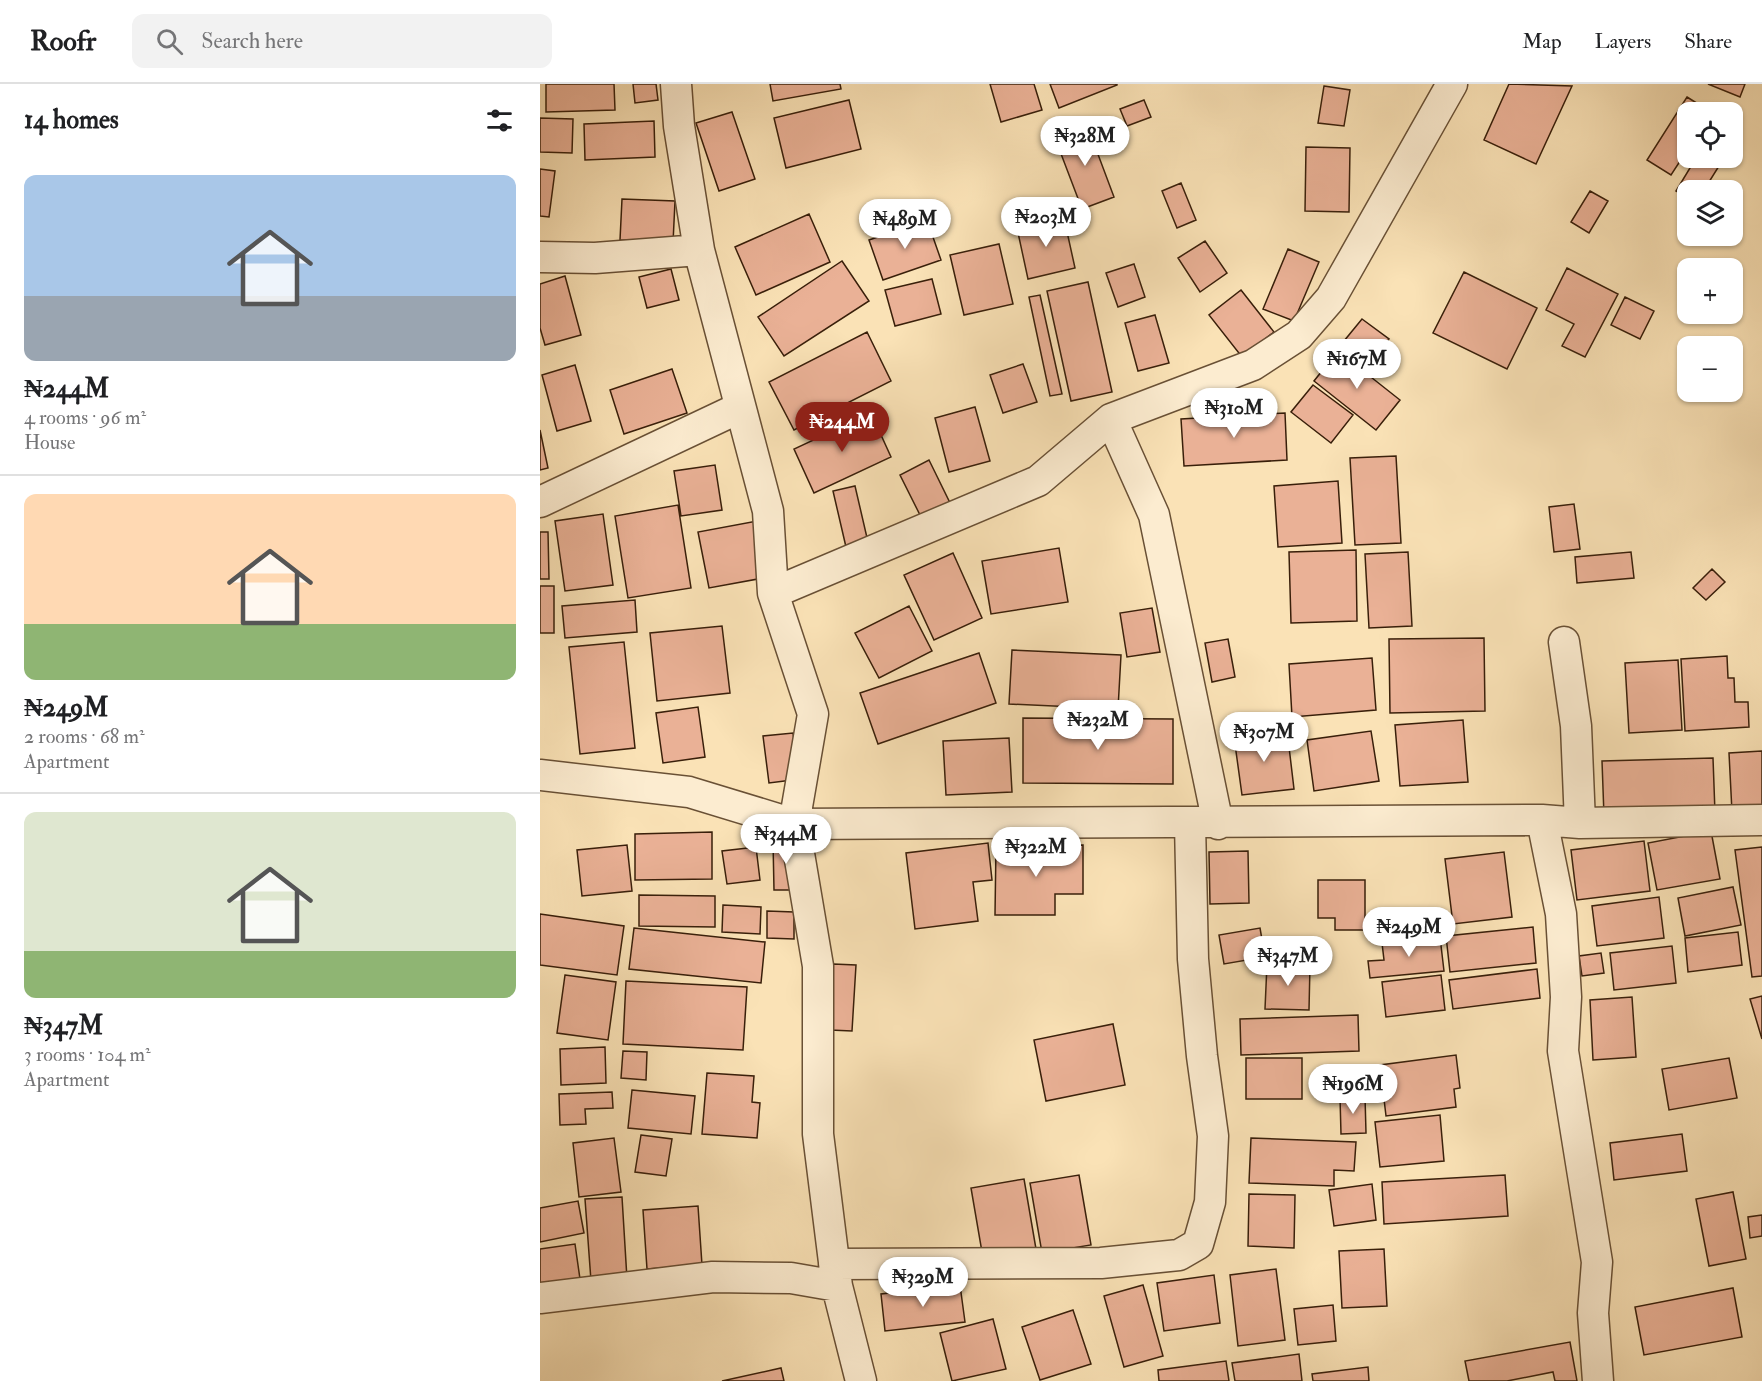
<!DOCTYPE html>
<meta charset="utf-8">
<style>
body{margin:0;font-family:"IM FELL Double Pica",serif;background:#f2f2f2;color:#202124;height:100vh;display:flex;flex-direction:column;font-size:22px;white-space:nowrap}
*{box-sizing:border-box;margin:0}
p{font-size:20px;color:#757577}
.icon{flex:none;width:33px;height:33px;fill:none;stroke:currentColor;stroke-width:2;stroke-linecap:round;stroke-linejoin:round}
.map{position:relative;flex:1;overflow:hidden}
.details{display:flex;flex-direction:column;background:#fff;width:540px}
.details>*{flex:none}
.fabs{position:absolute;left:1137px;top:18px;display:grid;gap:12px}
.fabs a{display:grid;place-items:center;width:66px;height:66px;border-radius:12px;background:#fff;box-shadow:0 2px 4px #0004;font-size:30px}
.price{position:absolute;translate:-50% -51px;padding:0 14px;border-radius:21px;background:#fff;color:#222;font-size:20px;line-height:39px;filter:drop-shadow(0 2px 3px #0008)}
.price::after{content:'';position:absolute;left:50%;top:36px;width:18px;height:14px;margin-left:-9px;background:inherit;clip-path:polygon(0 0,100% 0,50% 100%)}
.price.current{background:#8f2418;color:#fff}
ul{padding:0;list-style:none}
li{display:grid;align-content:center;gap:12px;height:318px;padding:0 24px}
li+li{border-top:2px solid #e0e0e0}
li span{display:grid;place-items:center;height:186px;border-radius:12px;color:#555}
li>.icon{margin-inline-start:auto}
span .icon{width:108px;height:108px;fill:#fffc;stroke-width:1}
li b{font-size:26px}
h2{display:flex;justify-content:space-between;align-items:center;height:72px;padding:0 24px;font-size:26px}
header{display:flex;align-items:center;gap:36px;box-sizing:border-box;height:84px;padding:0 30px;background:#fff;border-bottom:2px solid #e0e0e0}
header strong{font-size:28px}
nav{display:flex;gap:33px;margin-inline-start:auto;font-size:21px}
.search{width:420px;height:54px;background:#f2f2f2;display:flex;align-items:center;gap:15px;box-sizing:border-box;padding:0 21px;border-radius:12px;color:#757577;font-size:22px}
main{display:flex;flex:1;min-height:0}
.map>svg:first-child{display:block}
</style>
<header>
<strong>Roofr</strong>
<div class="search"><svg class="icon" aria-label="search" viewBox="0 0 24 24"><circle cx="10" cy="10" r="6"/><path d="M15 15l6 6"/></svg>Search here</div>
<nav><a>Map</a><a>Layers</a><a>Share</a></nav>
</header>
<main>
<section class="details">
<h2>14 homes<svg class="icon" aria-label="filters" viewBox="0 0 24 24"><path d="M4 7h16M4 17h16"/><circle cx="9" cy="7" r="2"/><circle cx="15" cy="17" r="2"/></svg></h2>
<ul>
<li><span style="background:linear-gradient(#a9c7e8 65%,#9aa5b1 0)"><svg class="icon" aria-label="home" viewBox="0 0 24 24"><path d="M3 11l9-7 9 7M6 9v11h12V9"/></svg></span><div><b>₦244M</b><p>4 rooms · 96 m²</p><p>House</p></div></li>
<li><span style="background:linear-gradient(#ffd9b3 70%,#8fb573 0)"><svg class="icon" aria-label="home" viewBox="0 0 24 24"><path d="M3 11l9-7 9 7M6 9v11h12V9"/></svg></span><div><b>₦249M</b><p>2 rooms · 68 m²</p><p>Apartment</p></div></li>
<li><span style="background:linear-gradient(#dfe7d0 75%,#8fb573 0)"><svg class="icon" aria-label="home" viewBox="0 0 24 24"><path d="M3 11l9-7 9 7M6 9v11h12V9"/></svg></span><div><b>₦347M</b><p>3 rooms · 104 m²</p><p>Apartment</p></div></li>
</ul>
</section>
<div class="map">
<svg width="1222" height="1297" viewBox="0 0 1222 1297">
<rect width="100%" height="100%" fill="#fae2b6"/>
<filter id="stains"><feTurbulence type="fractalNoise" baseFrequency=".00333" numOctaves="4"/><feColorMatrix values="0 0 0 0 .2 0 0 0 0 .09 0 0 0 0 .02 0 0 0 .5 -.17"/></filter>
<radialGradient id="worn" r=".72"><stop offset=".6" stop-color="#630" stop-opacity="0"/><stop offset="1" stop-color="#630" stop-opacity=".3"/></radialGradient>
<path fill="#eab196" stroke="#391f0a" stroke-width="1.5" d="M 6,0 L 74,0 L 75,26 L 6,28 Z
M 93,0 L 116,0 L 118,16 L 95,19 Z
M 230,0 L 300,0 L 301,5 L 233,17 Z
M 450,0 L 494,0 L 502,26 L 461,38 Z
M 510,0 L 577,0 L 577,1 L 519,24 Z
M 969,0 L 1032,2 L 996,80 L 944,56 Z
M 1168,0 L 1205,0 L 1200,13 Z
M 784,2 L 810,6 L 804,42 L 778,39 Z
M 1147,13 L 1171,28 L 1148,28 L 1148,65 L 1131,91 L 1107,76 Z
M 309,16 L 321,65 L 246,84 L 234,34 Z
M 604,16 L 611,33 L 587,42 L 580,25 Z
M 192,28 L 215,95 L 179,107 L 156,39 Z
M 0,34 L 33,35 L 32,69 L 0,68 Z
M 114,37 L 115,73 L 45,76 L 44,40 Z
M 547,41 L 574,113 L 542,125 L 515,54 Z
M 766,63 L 810,64 L 809,128 L 765,127 Z
M 1156,74 L 1184,74 L 1164,106 L 1148,106 L 1148,114 L 1136,107 Z
M 0,85 L 15,87 L 9,133 L 0,132 Z
M 641,99 L 656,136 L 637,144 L 622,107 Z
M 1050,107 L 1068,117 L 1049,149 L 1031,138 Z
M 82,115 L 135,117 L 133,159 L 80,156 Z
M 269,130 L 290,178 L 216,211 L 195,163 Z
M 524,134 L 535,184 L 488,195 L 477,144 Z
M 387,136 L 401,176 L 343,196 L 329,156 Z
M 665,157 L 687,189 L 660,208 L 638,174 Z
M 459,160 L 473,220 L 424,231 L 410,171 Z
M 748,165 L 779,178 L 754,237 L 723,225 Z
M 302,177 L 329,217 L 244,272 L 218,233 Z
M 594,180 L 605,213 L 578,223 L 566,189 Z
M 1027,184 L 1078,210 L 1045,273 L 1022,262 L 1034,240 L 1006,226 Z
M 131,185 L 139,216 L 107,224 L 99,193 Z
M 924,188 L 997,224 L 967,285 L 893,249 Z
M 25,192 L 41,251 L 5,261 L 0,244 L 0,200 Z
M 392,195 L 401,230 L 355,242 L 345,206 Z
M 548,198 L 572,308 L 531,317 L 507,207 Z
M 701,206 L 734,248 L 702,273 L 669,231 Z
M 500,211 L 522,310 L 510,312 L 489,213 Z
M 1085,213 L 1114,227 L 1100,255 L 1071,241 Z
M 615,231 L 629,279 L 598,287 L 585,239 Z
M 822,235 L 849,255 L 830,278 L 804,257 Z
M 327,248 L 351,297 L 254,346 L 229,298 Z
M 798,267 L 860,316 L 836,346 L 774,297 Z
M 483,280 L 497,318 L 463,329 L 450,291 Z
M 35,281 L 51,337 L 17,347 L 2,291 Z
M 132,285 L 147,329 L 84,350 L 70,306 Z
M 773,301 L 813,331 L 791,359 L 751,328 Z
M 435,323 L 450,377 L 409,388 L 395,334 Z
M 331,329 L 351,373 L 274,409 L 254,365 Z
M 745,329 L 747,376 L 644,382 L 641,335 Z
M 0,346 L 8,384 L 0,386 Z
M 856,372 L 861,459 L 815,461 L 810,374 Z
M 389,376 L 412,423 L 383,437 L 360,391 Z
M 175,381 L 182,426 L 141,432 L 134,387 Z
M 798,397 L 802,459 L 738,463 L 734,402 Z
M 315,402 L 328,458 L 306,463 L 293,407 Z
M 1034,420 L 1040,465 L 1014,468 L 1009,423 Z
M 138,421 L 151,504 L 88,514 L 75,432 Z
M 63,430 L 73,501 L 25,507 L 15,437 Z
M 234,434 L 245,490 L 169,504 L 158,448 Z
M 0,448 L 8,448 L 9,495 L 0,495 Z
M 519,464 L 528,518 L 451,530 L 442,477 Z
M 816,466 L 817,537 L 751,539 L 749,468 Z
M 868,468 L 872,542 L 829,544 L 825,470 Z
M 1091,468 L 1094,494 L 1037,499 L 1035,473 Z
M 413,469 L 442,534 L 394,556 L 364,491 Z
M 1172,485 L 1185,498 L 1166,516 L 1153,504 Z
M 0,502 L 14,502 L 14,549 L 0,549 Z
M 95,516 L 97,548 L 25,554 L 22,522 Z
M 369,522 L 392,567 L 339,594 L 315,549 Z
M 612,524 L 620,568 L 587,573 L 580,529 Z
M 182,542 L 190,609 L 117,617 L 110,549 Z
M 944,554 L 945,627 L 850,629 L 849,555 Z
M 688,555 L 695,593 L 672,598 L 665,559 Z
M 84,558 L 95,664 L 40,670 L 29,563 Z
M 472,566 L 581,571 L 578,625 L 469,620 Z
M 439,569 L 456,619 L 338,660 L 320,609 Z
M 1187,572 L 1188,594 L 1194,594 L 1195,618 L 1208,618 L 1209,643 L 1145,647 L 1141,575 Z
M 832,574 L 836,626 L 752,633 L 749,580 Z
M 1138,576 L 1142,646 L 1089,649 L 1085,579 Z
M 158,623 L 165,673 L 123,679 L 116,629 Z
M 483,634 L 633,635 L 633,700 L 483,699 Z
M 923,636 L 928,698 L 860,702 L 855,641 Z
M 747,646 L 754,705 L 702,711 L 694,653 Z
M 831,647 L 839,697 L 774,707 L 767,656 Z
M 253,649 L 260,695 L 229,699 L 223,652 Z
M 469,654 L 472,708 L 406,711 L 403,657 Z
M 1222,667 L 1222,727 L 1192,728 L 1189,669 Z
M 1173,674 L 1175,729 L 1064,732 L 1062,677 Z
M 1171,747 L 1180,795 L 1117,806 L 1108,759 Z
M 172,748 L 172,795 L 95,796 L 95,750 Z
M 258,756 L 259,806 L 234,806 L 233,757 Z
M 1104,757 L 1110,807 L 1037,816 L 1031,766 Z
M 448,759 L 452,796 L 433,798 L 438,837 L 375,845 L 366,769 Z
M 87,761 L 92,807 L 42,812 L 37,766 Z
M 543,761 L 543,810 L 515,810 L 515,831 L 455,831 L 456,762 Z
M 216,763 L 220,796 L 187,800 L 182,767 Z
M 1222,763 L 1222,892 L 1212,893 L 1195,766 Z
M 708,767 L 709,819 L 670,820 L 669,768 Z
M 964,768 L 972,833 L 913,840 L 905,775 Z
M 778,796 L 825,796 L 825,846 L 795,846 L 795,834 L 778,834 Z
M 1193,803 L 1201,841 L 1145,852 L 1138,814 Z
M 99,811 L 175,812 L 175,843 L 99,842 Z
M 1119,813 L 1124,854 L 1057,862 L 1052,822 Z
M 183,821 L 221,823 L 220,850 L 182,848 Z
M 227,827 L 254,828 L 254,855 L 227,854 Z
M 0,830 L 84,842 L 77,891 L 0,881 Z
M 993,843 L 996,879 L 910,888 L 906,852 Z
M 94,844 L 225,858 L 221,899 L 89,885 Z
M 720,844 L 725,873 L 684,880 L 679,851 Z
M 1198,848 L 1202,881 L 1148,888 L 1145,854 Z
M 900,853 L 904,887 L 830,894 L 828,877 L 844,876 L 842,859 Z
M 1132,862 L 1136,899 L 1074,906 L 1070,869 Z
M 1061,869 L 1064,889 L 1042,892 L 1039,872 Z
M 293,880 L 316,881 L 312,947 L 290,946 Z
M 727,880 L 770,881 L 769,926 L 725,925 Z
M 997,885 L 1000,914 L 913,925 L 909,896 Z
M 25,891 L 76,898 L 68,956 L 17,949 Z
M 901,891 L 905,926 L 846,933 L 842,898 Z
M 86,897 L 207,903 L 203,966 L 83,960 Z
M 1222,912 L 1222,955 L 1210,915 Z
M 1092,913 L 1096,973 L 1053,976 L 1050,916 Z
M 818,931 L 819,967 L 701,971 L 700,935 Z
M 573,940 L 585,1001 L 506,1017 L 494,956 Z
M 65,963 L 66,999 L 21,1001 L 20,965 Z
M 83,967 L 107,968 L 106,996 L 81,994 Z
M 916,971 L 920,1004 L 914,1005 L 916,1023 L 846,1032 L 840,981 Z
M 706,974 L 762,974 L 762,1015 L 706,1015 Z
M 1189,974 L 1197,1014 L 1129,1026 L 1122,985 Z
M 167,989 L 214,992 L 212,1018 L 220,1019 L 217,1054 L 162,1050 Z
M 92,1006 L 155,1012 L 151,1050 L 88,1044 Z
M 72,1008 L 73,1024 L 45,1025 L 46,1040 L 20,1041 L 19,1010 Z
M 825,1012 L 826,1049 L 801,1050 L 800,1013 Z
M 900,1031 L 904,1077 L 840,1083 L 835,1038 Z
M 1142,1050 L 1147,1087 L 1074,1096 L 1070,1059 Z
M 101,1051 L 132,1055 L 126,1092 L 95,1088 Z
M 74,1054 L 81,1108 L 39,1113 L 33,1059 Z
M 711,1054 L 816,1058 L 814,1087 L 794,1086 L 794,1102 L 709,1099 Z
M 539,1091 L 551,1161 L 502,1169 L 490,1099 Z
M 965,1091 L 968,1132 L 844,1140 L 842,1098 Z
M 484,1095 L 496,1165 L 443,1174 L 431,1104 Z
M 832,1100 L 836,1136 L 794,1142 L 789,1106 Z
M 1193,1108 L 1206,1175 L 1169,1182 L 1156,1115 Z
M 709,1110 L 755,1111 L 754,1164 L 708,1162 Z
M 82,1113 L 87,1195 L 51,1197 L 45,1115 Z
M 38,1117 L 44,1149 L 0,1158 L 0,1124 Z
M 158,1122 L 162,1181 L 107,1185 L 103,1126 Z
M 1222,1131 L 1222,1152 L 1210,1154 L 1208,1133 Z
M 35,1160 L 40,1195 L 0,1201 L 0,1165 Z
M 844,1165 L 847,1222 L 802,1224 L 799,1167 Z
M 736,1185 L 745,1256 L 698,1262 L 690,1191 Z
M 674,1191 L 680,1239 L 624,1247 L 617,1199 Z
M 420,1201 L 425,1238 L 345,1247 L 341,1210 Z
M 603,1201 L 623,1272 L 584,1283 L 564,1212 Z
M 1193,1204 L 1202,1253 L 1104,1271 L 1095,1223 Z
M 793,1221 L 796,1257 L 758,1261 L 754,1225 Z
M 533,1226 L 551,1280 L 500,1296 L 482,1243 Z
M 453,1235 L 466,1285 L 412,1297 L 400,1249 Z
M 1030,1258 L 1037,1297 L 1015,1297 L 1013,1288 L 967,1297 L 929,1297 L 925,1277 Z
M 759,1270 L 762,1297 L 695,1297 L 692,1279 Z
M 686,1277 L 689,1297 L 619,1297 L 618,1286 Z
M 828,1283 L 829,1297 L 773,1297 L 772,1290 Z
M 241,1284 L 244,1297 L 182,1297 Z"/>
<g fill="none" stroke-linecap="round" stroke-linejoin="round">
<defs>
<path id="minor" d="M 136,0 L 139,42 L 159,166 L 228,427 L 233,509 L 273,630 L 254,740 L 278,882 L 278,1050 L 297,1202 L 321,1297
M 0,173 L 55,174 L 159,166
M 571,335 L 614,431 L 678,740
M 0,418 L 199,324
M 233,509 L 498,397 L 571,335 L 713,281 L 759,251 L 791,214 L 912,0
M 1024,558 L 1036,642 L 1040,739
M 0,691 L 149,708 L 254,740 L 1002,736 L 1040,739 L 1222,736
M 1002,736 L 1021,830 L 1026,913 L 1023,967 L 1057,1178 L 1053,1229 L 1058,1297
M 294,1180 L 561,1179 L 639,1171 L 658,1160 L 670,1118 L 673,1052 L 662,972 L 653,875 L 650,739
M 0,1214 L 173,1193 L 251,1194 L 297,1202"/>
</defs>
<use href="#minor" stroke="#695035" stroke-width="33"/>
<use href="#minor" stroke="#fcecd0" stroke-width="30"/>
</g>
<rect width="100%" height="100%" filter="url(#stains)"/>
<rect width="100%" height="100%" fill="url(#worn)"/>
</svg>
<div class="fabs">
<a><svg class="icon" aria-label="locate" viewBox="0 0 24 24"><circle cx="12" cy="12" r="6"/><path d="M12 2v4M12 18v4M2 12h4M18 12h4"/></svg></a>
<a><svg class="icon" aria-label="layers" viewBox="0 0 24 24"><path d="M12 4l9 5-9 5-9-5zM3 14l9 5 9-5"/></svg></a>
<a>+</a>
<a>−</a>
</div>
<b class="price" style="left:545px;top:83px">₦328M</b>
<b class="price" style="left:506px;top:164px">₦203M</b>
<b class="price" style="left:365px;top:166px">₦489M</b>
<b class="price" style="left:817px;top:306px">₦167M</b>
<b class="price" style="left:694px;top:355px">₦310M</b>
<b class="price current" style="left:302px;top:369px">₦244M</b>
<b class="price" style="left:558px;top:667px">₦232M</b>
<b class="price" style="left:724px;top:679px">₦307M</b>
<b class="price" style="left:246px;top:781px">₦344M</b>
<b class="price" style="left:496px;top:794px">₦322M</b>
<b class="price" style="left:869px;top:874px">₦249M</b>
<b class="price" style="left:748px;top:903px">₦347M</b>
<b class="price" style="left:813px;top:1031px">₦196M</b>
<b class="price" style="left:383px;top:1224px">₦329M</b>
</div>
</main>
